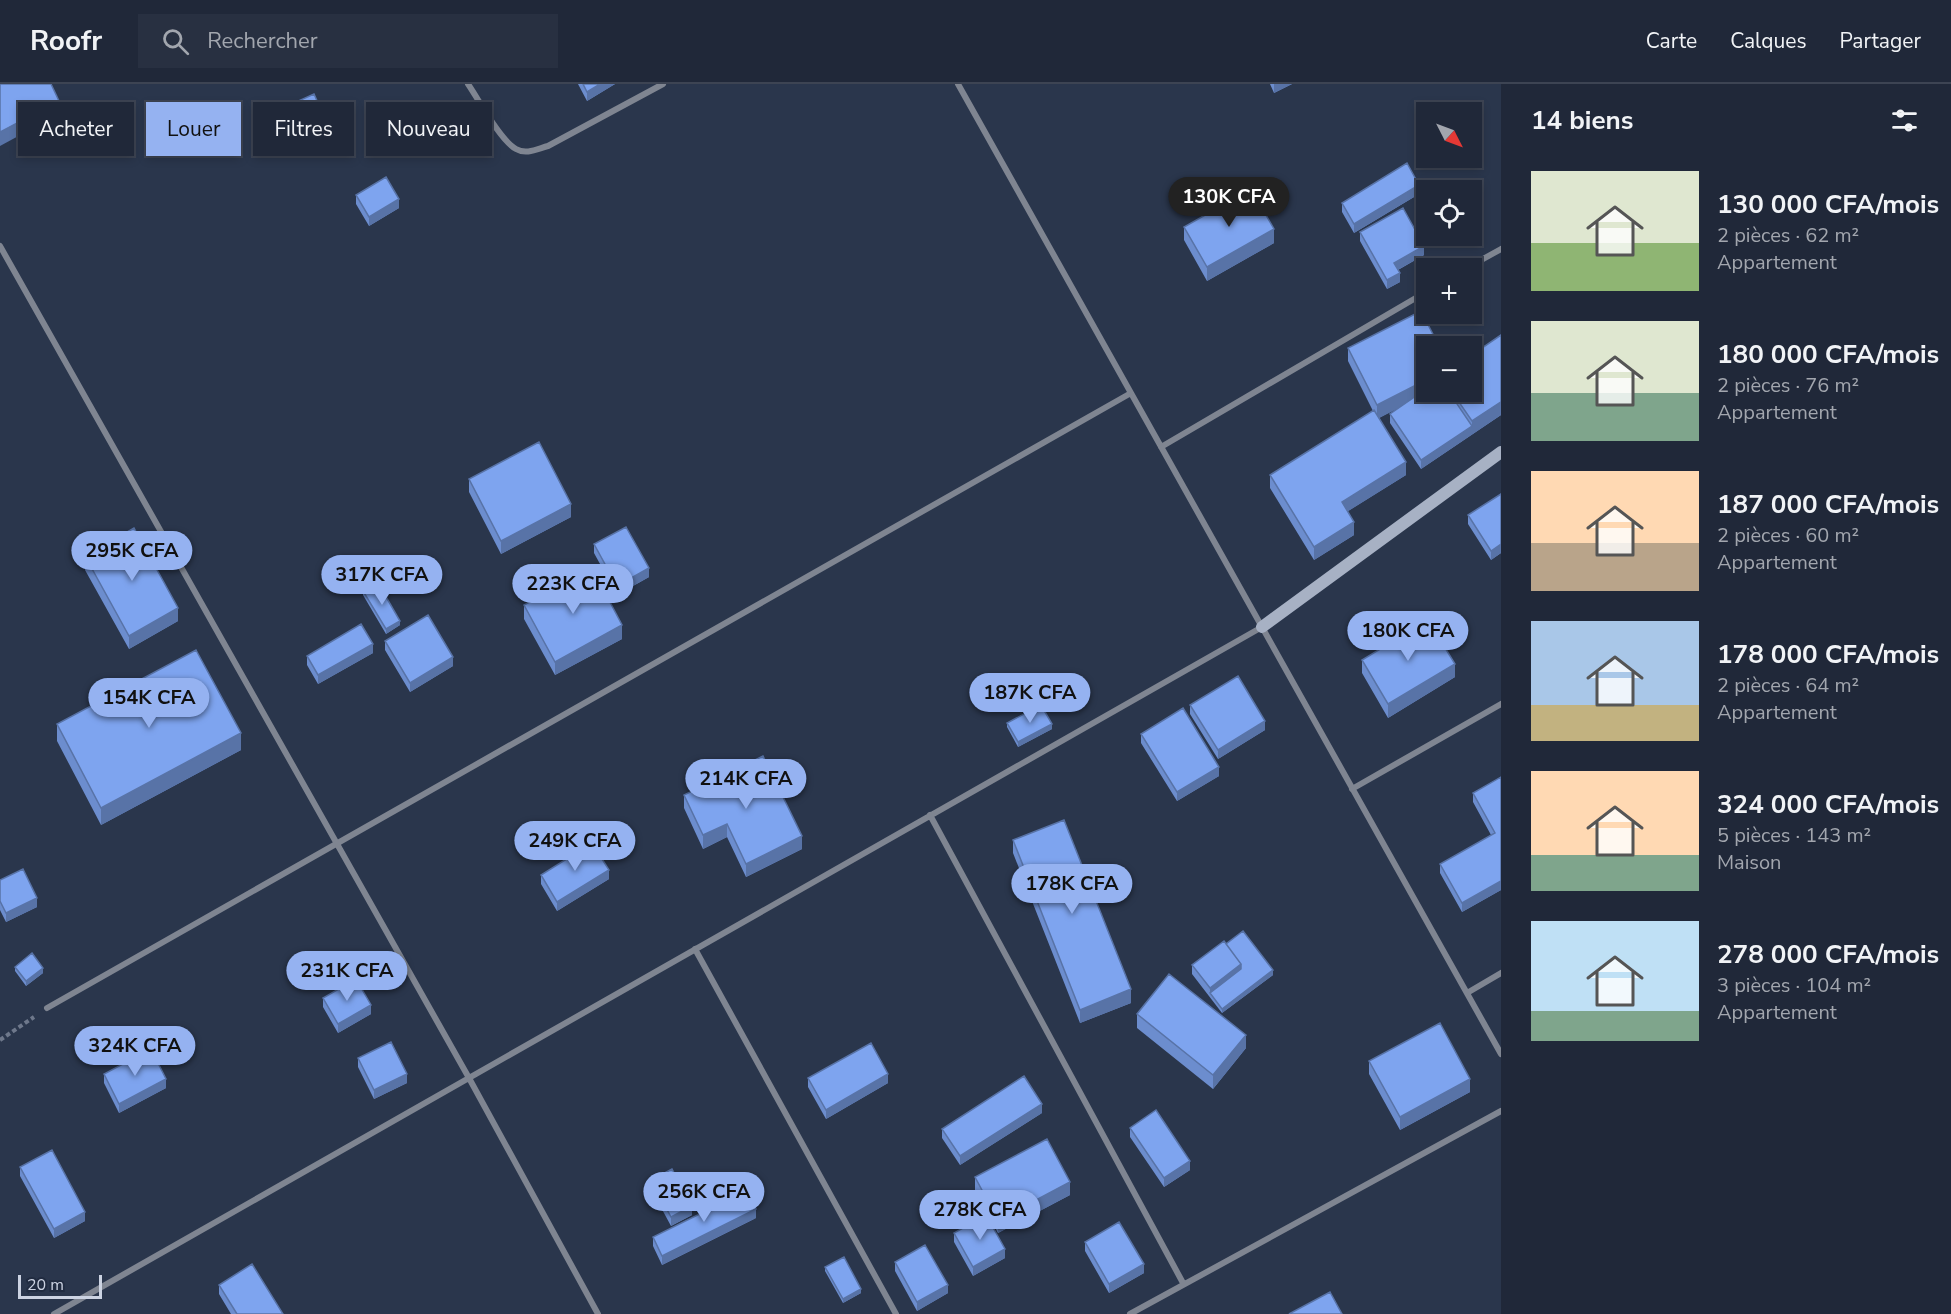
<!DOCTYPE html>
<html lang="fr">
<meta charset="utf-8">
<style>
body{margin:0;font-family:"Nunito Sans",sans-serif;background:#283041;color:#f1f3f6;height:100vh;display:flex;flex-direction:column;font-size:22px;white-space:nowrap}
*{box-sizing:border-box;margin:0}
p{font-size:20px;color:#a2a6ae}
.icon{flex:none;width:33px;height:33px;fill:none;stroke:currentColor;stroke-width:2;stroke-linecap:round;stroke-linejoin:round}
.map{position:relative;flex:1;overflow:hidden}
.sheet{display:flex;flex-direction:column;background:#202839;width:450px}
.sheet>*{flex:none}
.guide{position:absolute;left:18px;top:18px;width:570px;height:54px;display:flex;gap:12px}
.needle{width:39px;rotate:132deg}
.controls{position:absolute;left:1416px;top:18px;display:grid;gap:12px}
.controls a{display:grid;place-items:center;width:66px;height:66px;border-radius:0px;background:#202839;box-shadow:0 3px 9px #0003,0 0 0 2px #3d4453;font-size:30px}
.scale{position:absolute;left:18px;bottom:15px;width:84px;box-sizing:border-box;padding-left:6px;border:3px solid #ccd3e2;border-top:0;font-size:16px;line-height:21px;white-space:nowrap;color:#ccd3e2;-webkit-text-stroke:4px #212c41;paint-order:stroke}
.price{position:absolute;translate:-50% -51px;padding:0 14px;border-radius:21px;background:#95b2f1;color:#111;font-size:20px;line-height:39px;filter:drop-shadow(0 2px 3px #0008)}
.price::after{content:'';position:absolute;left:50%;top:36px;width:18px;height:14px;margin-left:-9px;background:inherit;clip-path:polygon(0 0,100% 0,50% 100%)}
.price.selected{background:#222;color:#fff}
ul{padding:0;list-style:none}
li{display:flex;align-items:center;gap:18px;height:150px;padding:0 30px}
li span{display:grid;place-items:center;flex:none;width:168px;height:120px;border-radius:0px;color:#555}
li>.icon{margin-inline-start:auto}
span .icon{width:72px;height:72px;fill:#fffc;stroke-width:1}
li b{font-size:26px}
h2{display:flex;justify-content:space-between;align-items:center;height:72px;padding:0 30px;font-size:26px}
.tag{padding:0 21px;border-radius:0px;background:#202839;box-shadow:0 3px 9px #0003,0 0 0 2px #3d4453;font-size:21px;line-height:54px}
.tag.selected{background:#95b2f1;color:#111}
header{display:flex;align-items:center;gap:36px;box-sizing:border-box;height:84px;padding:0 30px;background:#202839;border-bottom:2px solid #3d4453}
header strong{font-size:28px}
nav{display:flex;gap:33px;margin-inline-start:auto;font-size:21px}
.search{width:420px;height:54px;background:#283041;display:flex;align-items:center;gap:15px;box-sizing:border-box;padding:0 21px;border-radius:0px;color:#a2a6ae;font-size:22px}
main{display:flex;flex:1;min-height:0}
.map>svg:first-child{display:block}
</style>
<header>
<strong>Roofr</strong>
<div class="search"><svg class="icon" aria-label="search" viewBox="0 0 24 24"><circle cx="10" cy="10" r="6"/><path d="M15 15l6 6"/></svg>Rechercher</div>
<nav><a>Carte</a><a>Calques</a><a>Partager</a></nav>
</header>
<main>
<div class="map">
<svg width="1501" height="1230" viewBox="0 0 1501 1230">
<rect width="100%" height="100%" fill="#2a364c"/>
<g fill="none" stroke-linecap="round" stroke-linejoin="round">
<path stroke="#6e788b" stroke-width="4" stroke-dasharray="4.5 3" stroke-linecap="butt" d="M 0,956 L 34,933"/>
<path stroke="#7f8591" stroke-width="6" d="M 468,0 C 479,16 500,56 516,65 C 526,71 537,65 548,62 L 663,0
M 958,0 L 1501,970
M 0,162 L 469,994 L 598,1230
M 1467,184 L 1501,165
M 1161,363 L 1426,208
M 1352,705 L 1501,620
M 930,731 L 1183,1199
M 695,865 L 896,1230
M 1467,909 L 1501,889
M 47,924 L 1131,309
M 54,1230 L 1262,543
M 1130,1230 L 1501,1027"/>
<path stroke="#a7b1c4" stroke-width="12" d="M 1262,543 L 1501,368"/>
</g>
<path fill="#6c8dce" d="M 578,0 L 615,0 L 587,17 Z
M 1270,0 L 1292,0 L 1274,9 Z
M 296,18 L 331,53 L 314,60 L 296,23 Z
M 1419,110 L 1354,149 L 1342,128 L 1342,119 Z
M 356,111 L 399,124 L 369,142 L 356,120 Z
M 1184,143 L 1274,159 L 1207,197 L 1184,156 Z
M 1360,148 L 1424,171 L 1398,186 L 1400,198 L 1387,205 L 1360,157 Z
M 1348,264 L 1426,308 L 1472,308 L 1501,331 L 1421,385 L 1390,339 L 1390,330 L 1403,321 L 1379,334 L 1406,391 L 1348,427 L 1354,451 L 1314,476 L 1270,404 L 1270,391 L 1373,327 L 1348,277 Z
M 469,395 L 571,433 L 501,470 L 469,408 Z
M 1501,410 L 1501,469 L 1491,476 L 1468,440 L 1468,431 Z
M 594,460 L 649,493 L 617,511 L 594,469 Z
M 85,472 L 178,537 L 129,565 L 85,486 Z
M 363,507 L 400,541 L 386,550 L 363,511 Z
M 524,521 L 622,555 L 555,591 L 524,535 Z
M 385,557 L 453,582 L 410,608 L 385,566 Z
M 373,569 L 318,600 L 307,581 L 307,572 Z
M 1362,576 L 1455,593 L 1388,634 L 1362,589 Z
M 1190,621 L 1265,646 L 1218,675 L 1190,630 Z
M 1007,639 L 1052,645 L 1018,663 L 1007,643 Z
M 57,640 L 241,666 L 101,741 L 57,657 Z
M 1141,650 L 1219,692 L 1177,717 L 1141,659 Z
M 1501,693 L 1501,806 L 1462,828 L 1440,789 L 1440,780 L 1491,751 L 1473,718 L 1473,709 Z
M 684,711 L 802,765 L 746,793 L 727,753 L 703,765 L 684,724 Z
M 1013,756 L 1131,919 L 1080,939 L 1013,769 Z
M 541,791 L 609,795 L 557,827 L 541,800 Z
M 0,796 L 37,823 L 6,838 L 0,826 Z
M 1226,860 L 1273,891 L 1222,929 L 1192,890 L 1192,881 Z
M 15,883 L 43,889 L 26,902 L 15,887 Z
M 323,914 L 371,930 L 338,949 L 323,923 Z
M 1137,930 L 1246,964 L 1213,1005 L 1137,944 Z
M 358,974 L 407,999 L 374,1015 L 358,983 Z
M 1369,977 L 1470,1008 L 1400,1046 L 1369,990 Z
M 104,990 L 166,1004 L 119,1029 L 104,999 Z
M 808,994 L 888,999 L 826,1035 L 808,1003 Z
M 1042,1029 L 960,1081 L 942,1054 L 942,1045 Z
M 1130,1044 L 1190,1086 L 1164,1103 L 1130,1053 Z
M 20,1083 L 85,1137 L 54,1154 L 20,1092 Z
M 975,1093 L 1070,1111 L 998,1149 L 975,1106 Z
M 651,1096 L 692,1131 L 671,1142 L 651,1105 Z
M 756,1134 L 662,1181 L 653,1162 L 653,1153 Z
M 954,1149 L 1005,1174 L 973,1192 L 954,1158 Z
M 1085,1158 L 1144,1189 L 1109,1209 L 1085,1167 Z
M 895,1178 L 948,1209 L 917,1227 L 895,1187 Z
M 825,1183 L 861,1209 L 843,1219 L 825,1187 Z
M 219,1201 L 283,1230 L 231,1230 L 219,1210 Z"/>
<path fill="#5873a7" d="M 600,0 L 615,0 L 587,17 L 587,8 Z
M 1274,0 L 1292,0 L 1274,9 Z
M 59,17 L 59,30 L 0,62 L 0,48 Z
M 331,48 L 331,53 L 314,60 L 314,56 Z
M 1419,101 L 1419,110 L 1354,149 L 1354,140 Z
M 399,115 L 399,124 L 369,142 L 369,133 Z
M 1274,145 L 1274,159 L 1207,197 L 1207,183 Z
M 1424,162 L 1424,171 L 1394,188 L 1394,179 Z
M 1400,189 L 1400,198 L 1387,205 L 1387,196 Z
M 1426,296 L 1426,308 L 1431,308 L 1377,335 L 1377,321 Z
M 1501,318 L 1501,331 L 1421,385 L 1421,376 L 1472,342 L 1472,337 Z
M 1406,378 L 1406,391 L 1342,431 L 1342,418 Z
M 571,420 L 571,433 L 501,470 L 501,457 Z
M 1354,438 L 1354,451 L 1314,476 L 1314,463 Z
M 1501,460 L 1501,469 L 1491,476 L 1491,467 Z
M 649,484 L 649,493 L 617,511 L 617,502 Z
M 178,524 L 178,537 L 129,565 L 129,552 Z
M 400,537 L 400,541 L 386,550 L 386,545 Z
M 622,541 L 622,555 L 555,591 L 555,578 Z
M 373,560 L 373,569 L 318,600 L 318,591 Z
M 453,573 L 453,582 L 410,608 L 410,599 Z
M 1455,580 L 1455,593 L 1388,634 L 1388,620 Z
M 1265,637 L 1265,646 L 1218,675 L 1218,666 Z
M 1052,640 L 1052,645 L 1018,663 L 1018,658 Z
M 241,649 L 241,666 L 101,741 L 101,724 Z
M 1219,683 L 1219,692 L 1177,717 L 1177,708 Z
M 727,740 L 727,753 L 703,765 L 703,751 Z
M 802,752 L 802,765 L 746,793 L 746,780 Z
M 609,786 L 609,795 L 557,827 L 557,818 Z
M 1501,797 L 1501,806 L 1462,828 L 1462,819 Z
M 37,814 L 37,823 L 6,838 L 6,829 Z
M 1241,880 L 1241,889 L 1210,909 L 1210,904 Z
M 43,884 L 43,889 L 26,902 L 26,897 Z
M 1273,886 L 1273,891 L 1222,929 L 1222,925 Z
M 1131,905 L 1131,919 L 1080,939 L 1080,926 Z
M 371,921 L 371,930 L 338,949 L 338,940 Z
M 1246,951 L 1246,964 L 1213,1005 L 1213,991 Z
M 407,990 L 407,999 L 374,1015 L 374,1006 Z
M 888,990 L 888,999 L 826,1035 L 826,1026 Z
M 166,995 L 166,1004 L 119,1029 L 119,1020 Z
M 1470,995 L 1470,1008 L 1400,1046 L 1400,1033 Z
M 1042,1020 L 1042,1029 L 960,1081 L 960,1072 Z
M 1190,1077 L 1190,1086 L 1164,1103 L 1164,1094 Z
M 1070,1098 L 1070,1111 L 998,1149 L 998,1136 Z
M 692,1122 L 692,1131 L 671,1142 L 671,1133 Z
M 756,1125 L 756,1134 L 662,1181 L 662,1172 Z
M 85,1128 L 85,1137 L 54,1154 L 54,1145 Z
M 1005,1165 L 1005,1174 L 973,1192 L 973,1183 Z
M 1144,1180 L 1144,1189 L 1109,1209 L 1109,1200 Z
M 948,1201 L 948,1209 L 917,1227 L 917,1218 Z
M 861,1205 L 861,1209 L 843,1219 L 843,1215 Z"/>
<path fill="#7ea4ef" stroke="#5873a7" stroke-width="1.5" d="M 0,0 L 51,0 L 59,17 L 0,48 Z
M 583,0 L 600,0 L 587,8 Z
M 314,10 L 331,48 L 314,56 L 296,18 Z
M 1407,79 L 1419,101 L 1354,140 L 1342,119 Z
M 386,93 L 399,115 L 369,133 L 356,111 Z
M 1251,105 L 1274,145 L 1207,183 L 1184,143 Z
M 1403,124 L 1424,162 L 1394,179 L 1400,189 L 1387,196 L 1360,148 Z
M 1421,227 L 1439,262 L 1426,262 L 1426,296 L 1377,321 L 1348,264 Z
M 1501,251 L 1501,318 L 1472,337 L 1452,308 L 1472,308 L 1472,271 Z
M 1426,305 L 1426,308 L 1449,308 L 1472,342 L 1421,376 L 1390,330 Z
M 1374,326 L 1406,378 L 1342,418 L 1354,438 L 1314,463 L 1270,391 Z
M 539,358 L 571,420 L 501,457 L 469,395 Z
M 1501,410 L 1501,460 L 1491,467 L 1468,431 Z
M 626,443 L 649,484 L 617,502 L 594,460 Z
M 134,444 L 178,524 L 129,552 L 85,472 Z
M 592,484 L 622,541 L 555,578 L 524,521 Z
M 378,499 L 400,537 L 386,545 L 363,507 Z
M 428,531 L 453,573 L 410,599 L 385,557 Z
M 1428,536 L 1455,580 L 1388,620 L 1362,576 Z
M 361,540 L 373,560 L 318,591 L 307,572 Z
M 196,566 L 241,649 L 101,724 L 57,640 Z
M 1238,592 L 1265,637 L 1218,666 L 1190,621 Z
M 1041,621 L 1052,640 L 1018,658 L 1007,639 Z
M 1183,624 L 1219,683 L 1177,708 L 1141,650 Z
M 763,672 L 802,752 L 746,780 L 727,740 L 703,751 L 684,711 Z
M 1501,693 L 1501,797 L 1462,819 L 1440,780 L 1495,749 L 1473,709 Z
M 1064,736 L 1131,905 L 1080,926 L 1013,756 Z
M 592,759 L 609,786 L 557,818 L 541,791 Z
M 23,785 L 37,814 L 6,829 L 0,817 L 0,796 Z
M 1243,847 L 1273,886 L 1222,925 L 1210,909 L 1241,885 L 1241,880 L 1226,860 Z
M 1224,857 L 1241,880 L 1210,904 L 1192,881 Z
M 32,869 L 43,884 L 26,897 L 15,883 Z
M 1169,890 L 1246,951 L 1213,991 L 1137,930 Z
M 356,895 L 371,921 L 338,940 L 323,914 Z
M 1440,939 L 1470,995 L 1400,1033 L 1369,977 Z
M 391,958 L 407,990 L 374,1006 L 358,974 Z
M 871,959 L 888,990 L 826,1026 L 808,994 Z
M 151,965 L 166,995 L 119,1020 L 104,990 Z
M 1024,992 L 1042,1020 L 960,1072 L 942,1045 Z
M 1156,1026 L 1190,1077 L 1164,1094 L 1130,1044 Z
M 1047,1055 L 1070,1098 L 998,1136 L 975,1093 Z
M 52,1066 L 85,1128 L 54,1145 L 20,1083 Z
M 672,1085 L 692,1122 L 671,1133 L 651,1096 Z
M 746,1107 L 756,1125 L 662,1172 L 653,1153 Z
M 986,1131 L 1005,1165 L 973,1183 L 954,1149 Z
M 1119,1138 L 1144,1180 L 1109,1200 L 1085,1158 Z
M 925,1161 L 948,1201 L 917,1218 L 895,1178 Z
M 844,1173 L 861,1205 L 843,1215 L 825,1183 Z
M 252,1180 L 283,1230 L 237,1230 L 219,1201 Z
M 1330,1208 L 1342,1230 L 1289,1230 Z"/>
</svg>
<div class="controls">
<a><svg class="needle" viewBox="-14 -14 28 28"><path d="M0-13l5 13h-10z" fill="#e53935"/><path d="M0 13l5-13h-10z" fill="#a2a6ae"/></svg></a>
<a><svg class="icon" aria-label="locate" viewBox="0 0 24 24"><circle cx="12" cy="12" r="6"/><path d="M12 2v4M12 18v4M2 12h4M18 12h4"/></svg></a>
<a>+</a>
<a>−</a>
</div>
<div class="scale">20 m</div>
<b class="price selected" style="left:1229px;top:144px">130K CFA</b>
<b class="price" style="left:132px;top:498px">295K CFA</b>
<b class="price" style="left:382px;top:522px">317K CFA</b>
<b class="price" style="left:573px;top:531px">223K CFA</b>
<b class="price" style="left:1408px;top:578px">180K CFA</b>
<b class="price" style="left:1030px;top:640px">187K CFA</b>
<b class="price" style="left:149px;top:645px">154K CFA</b>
<b class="price" style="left:746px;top:726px">214K CFA</b>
<b class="price" style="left:575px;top:788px">249K CFA</b>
<b class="price" style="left:1072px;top:831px">178K CFA</b>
<b class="price" style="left:347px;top:918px">231K CFA</b>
<b class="price" style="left:135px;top:993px">324K CFA</b>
<b class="price" style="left:704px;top:1139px">256K CFA</b>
<b class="price" style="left:980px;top:1157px">278K CFA</b>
<div class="guide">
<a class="tag">Acheter</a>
<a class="tag selected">Louer</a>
<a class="tag">Filtres</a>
<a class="tag">Nouveau</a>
</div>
</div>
<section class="sheet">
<h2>14 biens<svg class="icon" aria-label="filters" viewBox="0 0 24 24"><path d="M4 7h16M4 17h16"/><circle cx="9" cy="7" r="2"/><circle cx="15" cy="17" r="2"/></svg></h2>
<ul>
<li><span style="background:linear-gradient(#dfe7d0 60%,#8fb573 0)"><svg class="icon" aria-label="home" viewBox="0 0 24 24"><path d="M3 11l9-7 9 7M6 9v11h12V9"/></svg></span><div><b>130 000 CFA/mois</b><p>2 pièces · 62 m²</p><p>Appartement</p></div></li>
<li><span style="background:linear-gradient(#dfe7d0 60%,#7fa58c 0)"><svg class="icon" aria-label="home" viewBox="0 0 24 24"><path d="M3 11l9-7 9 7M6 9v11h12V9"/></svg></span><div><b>180 000 CFA/mois</b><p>2 pièces · 76 m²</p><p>Appartement</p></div></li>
<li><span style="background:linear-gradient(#ffd9b3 60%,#b9a48a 0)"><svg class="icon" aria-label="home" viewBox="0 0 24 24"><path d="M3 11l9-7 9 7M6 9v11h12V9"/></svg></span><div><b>187 000 CFA/mois</b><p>2 pièces · 60 m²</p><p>Appartement</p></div></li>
<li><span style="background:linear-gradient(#a9c7e8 70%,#c2b280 0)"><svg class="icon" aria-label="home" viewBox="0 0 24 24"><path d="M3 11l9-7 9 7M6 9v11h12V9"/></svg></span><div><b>178 000 CFA/mois</b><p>2 pièces · 64 m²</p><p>Appartement</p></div></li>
<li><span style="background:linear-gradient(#ffd9b3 70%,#7fa58c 0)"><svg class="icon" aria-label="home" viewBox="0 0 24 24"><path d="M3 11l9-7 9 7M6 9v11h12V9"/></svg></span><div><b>324 000 CFA/mois</b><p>5 pièces · 143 m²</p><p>Maison</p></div></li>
<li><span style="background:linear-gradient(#bfe0f5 75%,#7fa58c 0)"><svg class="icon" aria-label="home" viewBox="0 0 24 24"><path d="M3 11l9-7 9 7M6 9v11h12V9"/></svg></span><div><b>278 000 CFA/mois</b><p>3 pièces · 104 m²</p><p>Appartement</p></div></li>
</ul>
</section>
</main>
